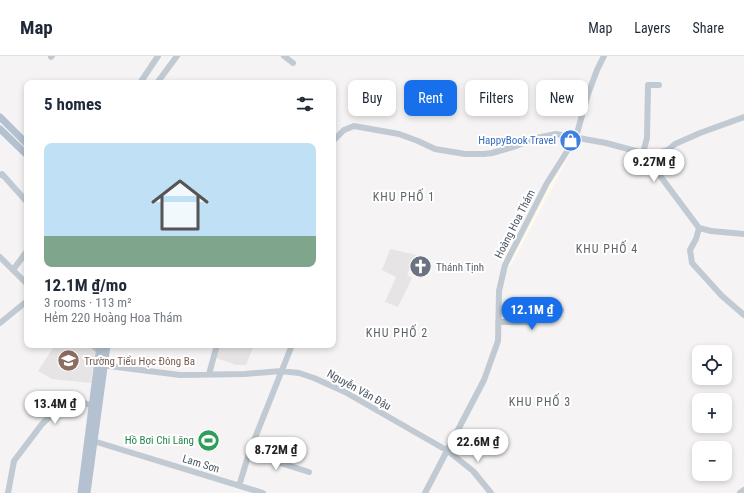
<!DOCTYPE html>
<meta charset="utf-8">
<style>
body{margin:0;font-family:"Roboto Condensed",sans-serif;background:#f2f2f3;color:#1f2937;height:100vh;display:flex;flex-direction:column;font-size:15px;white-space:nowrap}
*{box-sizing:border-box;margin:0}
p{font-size:13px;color:#747a83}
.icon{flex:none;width:22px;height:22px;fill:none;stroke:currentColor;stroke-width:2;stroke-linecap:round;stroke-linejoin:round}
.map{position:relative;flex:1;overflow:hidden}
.sheet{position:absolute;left:24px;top:24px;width:312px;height:268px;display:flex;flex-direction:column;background:#fff;border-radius:8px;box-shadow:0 2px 6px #0003}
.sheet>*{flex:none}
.hud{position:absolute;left:348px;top:24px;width:336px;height:36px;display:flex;gap:8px}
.tools{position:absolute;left:692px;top:289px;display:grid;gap:8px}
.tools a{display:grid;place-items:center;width:40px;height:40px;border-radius:8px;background:#fff;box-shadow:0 2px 6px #0003;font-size:20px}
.price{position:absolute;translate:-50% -34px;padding:0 9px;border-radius:14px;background:#fff;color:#222;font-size:13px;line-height:26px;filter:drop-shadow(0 1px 2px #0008)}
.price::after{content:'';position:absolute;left:50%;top:24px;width:12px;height:9px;margin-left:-6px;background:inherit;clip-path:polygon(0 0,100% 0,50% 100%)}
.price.selected{background:#176feb;color:#fff}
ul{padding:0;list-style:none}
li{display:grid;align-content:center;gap:8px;height:212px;padding:0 20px}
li+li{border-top:1px solid #e0e1e3}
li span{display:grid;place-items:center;height:124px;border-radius:8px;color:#555}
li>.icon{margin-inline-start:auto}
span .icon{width:72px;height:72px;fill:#fffc;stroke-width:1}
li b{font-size:17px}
h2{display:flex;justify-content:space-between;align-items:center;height:48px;padding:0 20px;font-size:17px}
.pill{padding:0 14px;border-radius:8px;background:#fff;box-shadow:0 2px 6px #0003;font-size:14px;line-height:36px}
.pill.selected{background:#176feb;color:#fff}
header{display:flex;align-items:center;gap:24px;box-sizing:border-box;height:56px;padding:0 20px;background:#fff;border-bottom:1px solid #e0e1e3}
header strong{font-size:19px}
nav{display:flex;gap:22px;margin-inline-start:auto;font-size:14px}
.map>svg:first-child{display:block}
</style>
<header>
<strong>Map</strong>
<nav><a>Map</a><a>Layers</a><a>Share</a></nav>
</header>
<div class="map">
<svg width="744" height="437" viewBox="0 0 744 437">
<rect width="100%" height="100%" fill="#f5f3f3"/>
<path fill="#fdf9ef" d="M 567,85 L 575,89 L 511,210 L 502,206 Z"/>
<path fill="#e6e4e5" d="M 390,193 L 416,199 L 407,219 L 412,222 L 398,251 L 385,246 L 396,221 L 382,214 Z
M 55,289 L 87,289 L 95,296 L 91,327 L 52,323 L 38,315 Z
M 220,289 L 254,289 L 246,309 L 236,309 L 216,302 Z"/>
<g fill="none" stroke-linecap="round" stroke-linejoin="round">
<path stroke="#c1cad2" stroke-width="6" d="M 284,0 L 293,7
M 51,1 L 52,0
M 140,27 L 158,0
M 157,27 L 177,0
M 659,29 L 648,29 L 647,82 L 643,97 L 661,96 L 668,94 L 675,88 L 700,77 L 744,61
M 333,85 L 344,74 L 354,70 L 399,78 L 418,85 L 435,93 L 465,98 L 484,98 L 492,97 L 516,90 L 536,82 L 556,78 L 606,87 L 643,97 L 699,172
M 0,119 L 2,118 L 27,146
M 699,172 L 696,183 L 690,194 L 692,207 L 722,240 L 744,259
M 699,172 L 711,175 L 744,178
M 0,201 L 27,228
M 13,214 L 27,195
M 498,266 L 530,266 L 535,264 L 543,253 L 561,254
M 0,267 L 27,245
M 92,289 L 99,295 L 102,296
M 101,309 L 180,319 L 245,318 L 281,315 L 299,317 L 314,322 L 345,336 L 448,395 L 473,415 L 491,437
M 209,318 L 217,289
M 90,384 L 263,437
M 249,397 L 309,416
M 239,430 L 249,397 L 292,289
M 8,437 L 14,405 L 42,368 L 70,342 L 93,350
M 425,437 L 484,324 L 498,285 L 499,235 L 505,209 L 547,127 L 576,81 L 588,38 L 597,14 L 604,0
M 740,437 L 744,434"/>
<path stroke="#b3c1d1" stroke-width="7" d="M 0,61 L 27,88
M 0,73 L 27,99
M 81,437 L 100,289
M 87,437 L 107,289"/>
</g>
<defs>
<symbol id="shop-disc" viewBox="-11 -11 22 22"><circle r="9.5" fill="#3f7fe0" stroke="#fff"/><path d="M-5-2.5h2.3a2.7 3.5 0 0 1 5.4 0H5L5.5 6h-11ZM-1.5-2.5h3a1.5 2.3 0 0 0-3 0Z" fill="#fff"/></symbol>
<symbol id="church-disc" viewBox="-11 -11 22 22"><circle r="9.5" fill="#6b7280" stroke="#fff"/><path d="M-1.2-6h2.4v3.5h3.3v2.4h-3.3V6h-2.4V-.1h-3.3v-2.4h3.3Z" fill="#fff"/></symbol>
<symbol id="school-disc" viewBox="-11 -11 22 22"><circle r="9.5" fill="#8d6e63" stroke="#fff"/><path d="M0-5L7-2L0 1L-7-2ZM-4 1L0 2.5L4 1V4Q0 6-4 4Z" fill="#fff"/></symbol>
<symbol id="stadium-disc" viewBox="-11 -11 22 22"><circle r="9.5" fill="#2e9e5b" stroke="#fff"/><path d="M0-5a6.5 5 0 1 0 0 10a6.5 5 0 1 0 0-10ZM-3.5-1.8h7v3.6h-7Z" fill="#fff"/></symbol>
</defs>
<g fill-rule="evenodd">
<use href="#shop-disc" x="558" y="72" width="25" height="25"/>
<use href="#church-disc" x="408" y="198" width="25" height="25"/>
<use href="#school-disc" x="56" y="292" width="25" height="25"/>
<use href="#stadium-disc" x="196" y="372" width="25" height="25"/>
</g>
<g text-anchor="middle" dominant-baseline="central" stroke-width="4" stroke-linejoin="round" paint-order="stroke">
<g font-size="11" fill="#366cbe" stroke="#fff" text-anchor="end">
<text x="556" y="84">HappyBook Travel</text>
</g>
<g font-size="11" fill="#4a5661" stroke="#fff">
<text transform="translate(515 168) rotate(-63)">Hoàng Hoa Thám</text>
<text transform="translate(359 334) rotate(29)">Nguyễn Văn Đậu</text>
<text transform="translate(201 408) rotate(17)">Lam Sơn</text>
</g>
<g font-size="11" fill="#5b616d" stroke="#fff" text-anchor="start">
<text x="436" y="211">Thánh Tịnh</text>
</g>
<g font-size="11" fill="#785e54" stroke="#fff" text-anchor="start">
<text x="84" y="305">Trường Tiểu Học Đông Ba</text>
</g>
<g font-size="11" fill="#27864d" stroke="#fff" text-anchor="end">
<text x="194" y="384">Hồ Bơi Chi Lăng</text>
</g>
<g font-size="12" letter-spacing="1" fill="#5f6368" stroke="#fff">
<text x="404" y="141">KHU PHỐ 1</text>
<text x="607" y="193">KHU PHỐ 4</text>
<text x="397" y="277">KHU PHỐ 2</text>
<text x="540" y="346">KHU PHỐ 3</text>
</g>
</g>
</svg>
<div class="tools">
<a><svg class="icon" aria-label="locate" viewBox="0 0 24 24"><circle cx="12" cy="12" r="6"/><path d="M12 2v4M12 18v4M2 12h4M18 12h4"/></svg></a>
<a>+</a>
<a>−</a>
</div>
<b class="price" style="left:654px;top:127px">9.27M ₫</b>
<b class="price selected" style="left:532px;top:275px">12.1M ₫</b>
<b class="price" style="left:55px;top:369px">13.4M ₫</b>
<b class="price" style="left:478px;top:407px">22.6M ₫</b>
<b class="price" style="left:276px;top:415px">8.72M ₫</b>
<div class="hud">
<a class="pill">Buy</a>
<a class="pill selected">Rent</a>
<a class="pill">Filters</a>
<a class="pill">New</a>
</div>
<section class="sheet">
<h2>5 homes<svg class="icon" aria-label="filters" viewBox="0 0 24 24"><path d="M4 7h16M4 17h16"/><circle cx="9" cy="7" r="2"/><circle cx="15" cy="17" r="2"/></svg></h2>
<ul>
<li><span style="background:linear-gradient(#bfe0f5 75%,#7fa58c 0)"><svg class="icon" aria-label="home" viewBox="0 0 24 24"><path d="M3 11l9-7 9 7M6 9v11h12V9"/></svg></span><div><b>12.1M ₫/mo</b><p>3 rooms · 113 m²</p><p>Hẻm 220 Hoàng Hoa Thám</p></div></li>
</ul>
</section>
</div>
